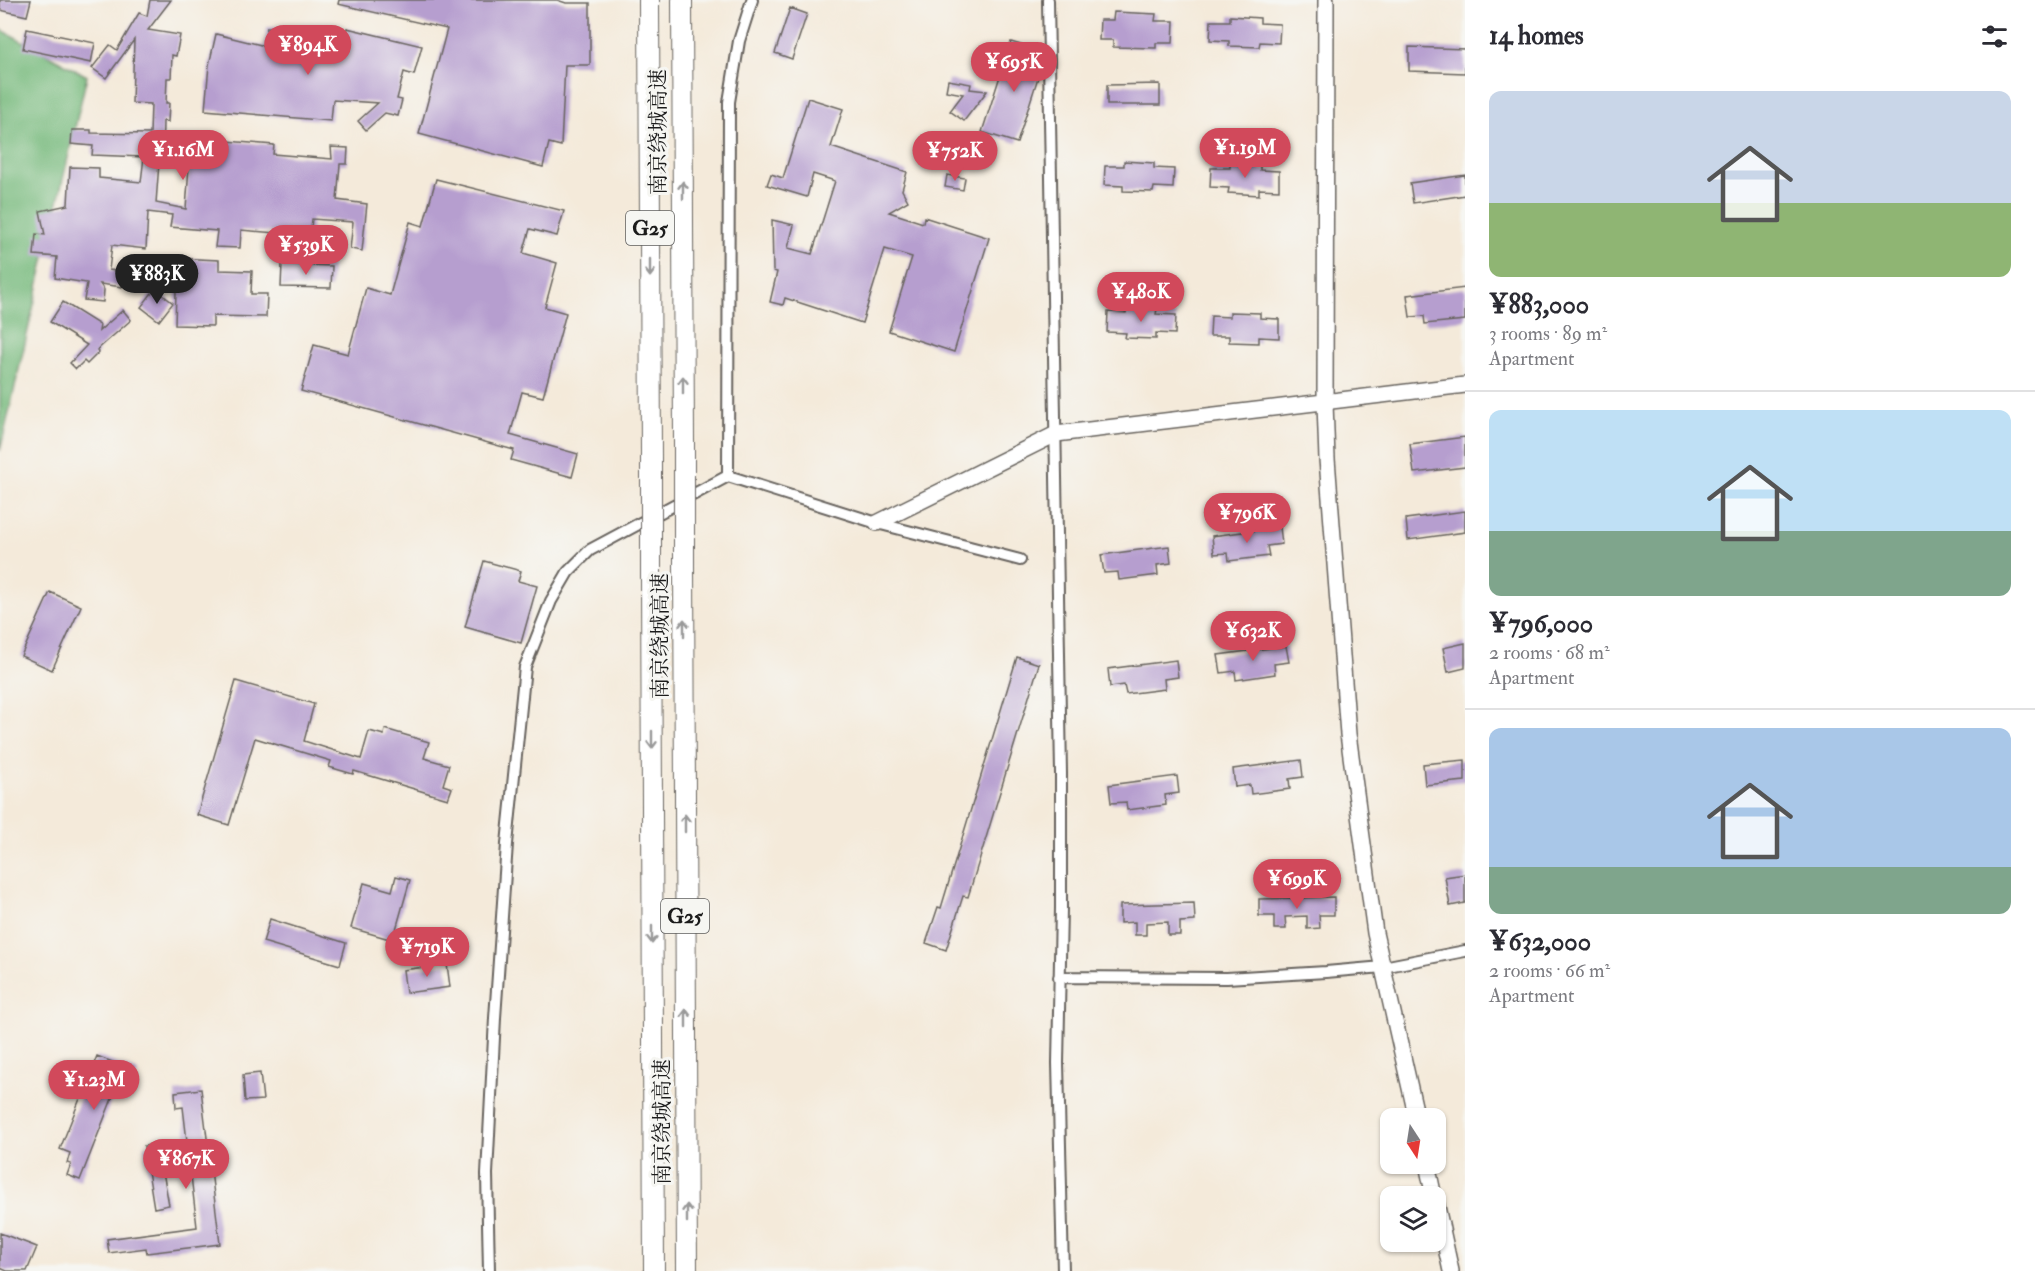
<!DOCTYPE html>
<meta charset="utf-8">
<style>
body{margin:0;font-family:"IM FELL Double Pica","Noto Serif SC",serif;background:#f2f2f3;color:#2b2b33;height:100vh;display:flex;flex-direction:column;font-size:22px;white-space:nowrap}
*{box-sizing:border-box;margin:0}
p{font-size:20px;color:#7c7c81}
.icon{flex:none;width:33px;height:33px;fill:none;stroke:currentColor;stroke-width:2;stroke-linecap:round;stroke-linejoin:round}
.map{position:relative;flex:1;overflow:hidden}
.panel{display:flex;flex-direction:column;background:#fff;width:570px}
.panel>*{flex:none}
.needle{width:39px;rotate:168deg}
.tools{position:absolute;left:1380px;top:1108px;display:grid;gap:12px}
.tools a{display:grid;place-items:center;width:66px;height:66px;border-radius:12px;background:#fff;box-shadow:0 2px 4px #0004;font-size:30px}
.price{position:absolute;translate:-50% -51px;padding:0 14px;border-radius:21px;background:#d1495b;color:#fff;font-size:20px;line-height:39px;filter:drop-shadow(0 2px 3px #0008)}
.price::after{content:'';position:absolute;left:50%;top:36px;width:18px;height:14px;margin-left:-9px;background:inherit;clip-path:polygon(0 0,100% 0,50% 100%)}
.price.current{background:#222;color:#fff}
ul{padding:0;list-style:none}
li{display:grid;align-content:center;gap:12px;height:318px;padding:0 24px}
li+li{border-top:2px solid #e1e1e2}
li span{display:grid;place-items:center;height:186px;border-radius:12px;color:#555}
li>.icon{margin-inline-start:auto}
span .icon{width:108px;height:108px;fill:#fffc;stroke-width:1}
li b{font-size:26px}
h2{display:flex;justify-content:space-between;align-items:center;height:72px;padding:0 24px;font-size:26px}
main{display:flex;flex:1;min-height:0}
.map>svg:first-child{display:block}
</style>
<main>
<div class="map">
<svg width="1465" height="1271" viewBox="0 0 1465 1271">
<rect width="100%" height="100%" fill="#f6f6f2"/>
<filter id="ink" filterUnits="userSpaceOnUse"><feTurbulence type="fractalNoise" baseFrequency=".0167" numOctaves="2"/><feDisplacementMap in="SourceGraphic" scale="12" xChannelSelector="R" yChannelSelector="G"/><feConvolveMatrix kernelMatrix="1 2 1 2 8 2 1 2 1" color-interpolation-filters="sRGB"/></filter>
<filter id="wash" filterUnits="userSpaceOnUse"><feTurbulence type="fractalNoise" baseFrequency=".008" numOctaves="4" result="noise"/><feDisplacementMap in="SourceGraphic" scale="24" xChannelSelector="R" yChannelSelector="G"/><feGaussianBlur stdDeviation="1.35" result="paint"/><feColorMatrix in="noise" values="0 0 0 0 0 0 0 0 0 0 0 0 0 0 0 0 0 1.4 0 .05"/><feComposite in="paint" operator="in"/></filter>
<g filter="url(#wash)">
<rect width="100%" height="100%" fill="#f4eada"/>
<path fill="#76b97c" stroke="#496a4c" stroke-width="1.5" d="M 0,29 L 87,76 L 0,451 Z"/>
<g id="blocks">
<path fill="#b69ecf" d="M 0,0 L 31,0 L 27,16 L 0,10 Z
M 150,0 L 171,0 L 148,30 L 180,35 L 176,56 L 172,55 L 171,78 L 167,78 L 166,103 L 169,103 L 168,122 L 163,121 L 162,163 L 159,163 L 156,203 L 186,209 L 191,138 L 274,145 L 273,154 L 332,159 L 331,147 L 348,148 L 347,164 L 340,164 L 337,200 L 367,204 L 362,251 L 350,249 L 353,222 L 312,219 L 310,236 L 241,230 L 240,248 L 215,247 L 217,231 L 170,227 L 172,215 L 148,212 L 146,249 L 112,245 L 109,270 L 124,272 L 122,287 L 100,284 L 104,290 L 103,302 L 84,300 L 87,283 L 55,278 L 57,257 L 34,255 L 36,234 L 45,235 L 40,211 L 68,205 L 70,167 L 99,168 L 99,178 L 141,182 L 144,157 L 92,155 L 93,146 L 71,144 L 72,130 L 91,130 L 91,133 L 150,134 L 151,104 L 132,103 L 134,40 L 106,78 L 92,68 L 110,45 L 117,50 L 139,13 L 147,16 Z
M 339,0 L 557,0 L 566,3 L 590,3 L 590,65 L 565,65 L 561,146 L 549,143 L 543,167 L 419,134 L 447,29 L 338,4 Z
M 790,8 L 807,14 L 792,59 L 775,53 Z
M 1114,12 L 1156,14 L 1155,21 L 1174,21 L 1173,43 L 1156,43 L 1156,48 L 1113,47 L 1113,40 L 1099,40 L 1100,20 L 1113,20 Z
M 1230,16 L 1260,18 L 1260,23 L 1280,24 L 1279,43 L 1260,42 L 1259,47 L 1229,46 L 1229,41 L 1210,40 L 1211,21 L 1230,21 Z
M 267,27 L 288,29 L 286,50 L 313,57 L 316,46 L 341,52 L 347,28 L 422,46 L 414,75 L 404,72 L 397,99 L 402,100 L 398,116 L 385,113 L 366,130 L 358,121 L 378,103 L 333,100 L 331,121 L 205,110 L 209,65 L 216,34 L 265,46 Z
M 27,29 L 95,43 L 91,63 L 23,49 Z
M 1011,42 L 1041,51 L 1042,65 L 1017,143 L 982,132 Z
M 1409,47 L 1465,49 L 1465,73 L 1409,71 Z
M 948,80 L 971,84 L 970,89 L 987,91 L 964,121 L 950,111 L 963,94 L 946,91 Z
M 1160,84 L 1160,105 L 1107,105 L 1107,85 Z
M 808,98 L 843,109 L 831,147 L 907,172 L 902,190 L 908,201 L 889,212 L 923,223 L 924,217 L 989,238 L 954,352 L 889,331 L 912,257 L 885,249 L 862,323 L 785,298 L 783,305 L 770,302 L 777,272 L 773,271 L 772,220 L 794,225 L 788,248 L 812,254 L 835,181 L 813,174 L 807,197 L 767,185 L 771,174 L 783,178 Z
M 949,140 L 972,145 L 969,157 L 946,152 Z
M 1124,161 L 1154,163 L 1154,168 L 1174,169 L 1173,188 L 1154,187 L 1153,192 L 1123,191 L 1123,186 L 1104,185 L 1105,166 L 1124,166 Z
M 1230,164 L 1260,165 L 1260,170 L 1279,171 L 1279,190 L 1259,189 L 1259,195 L 1228,193 L 1229,188 L 1210,187 L 1211,168 L 1230,168 Z
M 947,175 L 965,178 L 963,190 L 945,187 Z
M 1465,175 L 1465,195 L 1413,203 L 1410,183 Z
M 436,179 L 564,211 L 557,236 L 530,229 L 523,253 L 557,263 L 545,307 L 566,313 L 543,397 L 522,392 L 510,435 L 578,454 L 572,477 L 511,460 L 514,450 L 301,391 L 314,345 L 348,354 L 366,288 L 390,295 L 410,222 L 423,226 Z
M 177,258 L 219,260 L 219,270 L 252,271 L 251,294 L 267,294 L 266,317 L 213,316 L 213,326 L 175,325 Z
M 282,264 L 332,266 L 331,288 L 281,287 Z
M 1465,288 L 1465,320 L 1425,324 L 1424,316 L 1410,317 L 1407,295 Z
M 155,289 L 173,303 L 159,321 L 141,307 Z
M 63,302 L 100,325 L 99,331 L 123,310 L 131,320 L 97,350 L 99,352 L 87,364 L 84,361 L 76,369 L 70,363 L 87,345 L 50,322 Z
M 1127,308 L 1157,309 L 1156,314 L 1176,315 L 1175,334 L 1156,333 L 1156,339 L 1125,338 L 1126,333 L 1107,332 L 1108,312 L 1126,313 Z
M 1230,312 L 1260,313 L 1260,318 L 1279,319 L 1279,338 L 1259,337 L 1259,343 L 1229,342 L 1229,336 L 1210,336 L 1211,316 L 1230,317 Z
M 1465,437 L 1465,467 L 1414,473 L 1410,444 Z
M 1465,511 L 1465,532 L 1408,540 L 1406,519 Z
M 1280,527 L 1282,544 L 1267,546 L 1269,556 L 1229,561 L 1228,553 L 1214,554 L 1212,536 Z
M 1169,546 L 1171,563 L 1157,565 L 1158,575 L 1119,580 L 1118,572 L 1104,573 L 1101,555 Z
M 484,561 L 521,571 L 518,581 L 537,586 L 521,643 L 465,627 Z
M 50,592 L 81,606 L 52,670 L 21,656 Z
M 1465,643 L 1465,668 L 1448,672 L 1443,648 Z
M 1286,646 L 1289,662 L 1274,664 L 1275,674 L 1236,680 L 1235,671 L 1221,673 L 1218,655 Z
M 1017,657 L 1039,664 L 968,897 L 963,896 L 946,950 L 926,943 L 938,907 L 941,908 Z
M 1176,660 L 1178,677 L 1164,679 L 1165,689 L 1126,694 L 1124,685 L 1110,687 L 1108,669 Z
M 236,681 L 314,704 L 304,741 L 361,759 L 369,731 L 384,735 L 385,729 L 429,742 L 424,758 L 449,765 L 443,785 L 452,788 L 448,799 L 354,771 L 353,774 L 329,767 L 331,761 L 255,738 L 229,825 L 197,815 Z
M 1301,760 L 1303,777 L 1289,779 L 1290,789 L 1251,794 L 1250,785 L 1235,787 L 1233,769 Z
M 1465,760 L 1465,781 L 1425,785 L 1423,764 Z
M 1177,776 L 1179,793 L 1165,795 L 1166,805 L 1127,810 L 1126,802 L 1111,803 L 1109,785 Z
M 1465,874 L 1465,903 L 1450,906 L 1445,877 Z
M 396,876 L 410,880 L 393,940 L 351,928 L 364,883 L 392,891 Z
M 1334,897 L 1334,915 L 1319,915 L 1320,928 L 1307,929 L 1307,916 L 1285,917 L 1286,929 L 1274,929 L 1274,916 L 1259,916 L 1259,899 Z
M 1194,903 L 1195,921 L 1180,922 L 1180,935 L 1168,935 L 1168,922 L 1146,923 L 1146,935 L 1135,935 L 1135,922 L 1120,923 L 1120,905 Z
M 270,919 L 346,943 L 340,965 L 263,942 Z
M 447,964 L 450,987 L 406,993 L 403,970 Z
M 97,1056 L 138,1072 L 130,1091 L 117,1086 L 80,1180 L 67,1175 L 71,1164 L 67,1163 L 70,1153 L 60,1149 Z
M 260,1073 L 263,1100 L 245,1101 L 243,1075 Z
M 201,1089 L 220,1244 L 147,1253 L 146,1248 L 109,1253 L 107,1239 L 197,1227 L 183,1107 L 176,1108 L 175,1092 Z
M 158,1144 L 169,1205 L 154,1208 L 144,1146 Z
M 0,1233 L 37,1247 L 27,1271 L 7,1271 L 0,1268 Z"/>
</g>
</g>
<g filter="url(#ink)">
<use href="#blocks" fill-opacity="0" stroke="#68645e" stroke-width="1.5"/>
<g fill="none" stroke-linecap="round" stroke-linejoin="round">
<defs>
<path id="street" d="M 752,0 L 739,41 L 729,102 L 728,476 L 877,523 L 1020,560
M 1048,0 L 1061,773 L 1061,908 L 1058,1063 L 1063,1271
M 1059,977 L 1227,978 L 1326,972 L 1383,967 L 1465,951
M 489,1271 L 487,1174 L 495,1018 L 507,844 L 525,667 L 551,601 L 568,572 L 590,550 L 728,476"/>
<path id="secondary" d="M 1326,0 L 1325,403 L 1327,459 L 1348,734 L 1375,933 L 1417,1119
M 877,523 L 1056,434 L 1465,385
M 1427,1164 L 1434,1197
M 1436,1202 L 1451,1271"/>
<path id="highway" d="M 649,0 L 651,457
M 682,0 L 684,443
M 684,562 L 687,1271
M 651,576 L 654,1271"/>
</defs>
<use href="#street" stroke="#68645e" stroke-width="14"/>
<use href="#secondary" stroke="#68645e" stroke-width="18"/>
<use href="#highway" stroke="#68645e" stroke-width="22"/>
<use href="#street" stroke="#fff" stroke-width="10"/>
<use href="#secondary" stroke="#fff" stroke-width="15"/>
<use href="#highway" stroke="#fff" stroke-width="20"/>
<defs>
<path id="highway-bridge" d="M 684,443 L 684,562
M 651,457 L 651,576"/>
</defs>
<use href="#highway-bridge" stroke="#68645e" stroke-width="22" stroke-linecap="butt"/>
<use href="#highway-bridge" stroke="#fff" stroke-width="20"/>
</g>
<defs><path id="oneway-shaft" d="M-6 0H5M1.5-3L5.5 0L1.5 3" fill="none" stroke-width="1.6" stroke-linecap="round" stroke-linejoin="round" transform="scale(1.5)"/></defs>
<g stroke="#999">
<use href="#oneway-shaft" transform="translate(683 190) rotate(-90)"/>
<use href="#oneway-shaft" transform="translate(650 268) rotate(90)"/>
<use href="#oneway-shaft" transform="translate(683 385) rotate(-90)"/>
<use href="#oneway-shaft" transform="translate(684 628) rotate(-90)"/>
<use href="#oneway-shaft" transform="translate(652 740) rotate(90)"/>
<use href="#oneway-shaft" transform="translate(685 823) rotate(-90)"/>
<use href="#oneway-shaft" transform="translate(652 935) rotate(90)"/>
<use href="#oneway-shaft" transform="translate(686 1018) rotate(-90)"/>
<use href="#oneway-shaft" transform="translate(687 1213) rotate(-90)"/>
</g>
</g>
<g text-anchor="middle" dominant-baseline="central" stroke-width="6" stroke-linejoin="round" paint-order="stroke">
<g fill="#f6f6f2" stroke="#5d5d5c" stroke-width="1.5">
<rect x="626" y="211" width="48" height="34" rx="4.5"/>
<rect x="661" y="899" width="48" height="34" rx="4.5"/>
</g>
<g font-size="20" font-weight="bold" fill="#1c1c1c">
<text x="650" y="228">G25</text>
<text x="685" y="916">G25</text>
</g>
<g font-size="21" fill="#1c1c1c" stroke="#f6f6f2">
<text transform="translate(658 132) rotate(-90)">南京绕城高速</text>
<text transform="translate(660 636) rotate(-90)">南京绕城高速</text>
<text transform="translate(662 1122) rotate(-90)">南京绕城高速</text>
</g>
</g>
</svg>
<div class="tools">
<a><svg class="needle" viewBox="-14 -14 28 28"><path d="M0-13l5 13h-10z" fill="#e53935"/><path d="M0 13l5-13h-10z" fill="#7c7c81"/></svg></a>
<a><svg class="icon" aria-label="layers" viewBox="0 0 24 24"><path d="M12 4l9 5-9 5-9-5zM3 14l9 5 9-5"/></svg></a>
</div>
<b class="price" style="left:308px;top:76px">¥894K</b>
<b class="price" style="left:1014px;top:93px">¥695K</b>
<b class="price" style="left:1245px;top:179px">¥1.19M</b>
<b class="price" style="left:183px;top:181px">¥1.16M</b>
<b class="price" style="left:955px;top:182px">¥752K</b>
<b class="price" style="left:306px;top:276px">¥539K</b>
<b class="price current" style="left:157px;top:305px">¥883K</b>
<b class="price" style="left:1141px;top:323px">¥480K</b>
<b class="price" style="left:1247px;top:544px">¥796K</b>
<b class="price" style="left:1253px;top:662px">¥632K</b>
<b class="price" style="left:1297px;top:910px">¥699K</b>
<b class="price" style="left:427px;top:978px">¥719K</b>
<b class="price" style="left:94px;top:1111px">¥1.23M</b>
<b class="price" style="left:186px;top:1190px">¥867K</b>
</div>
<section class="panel">
<h2>14 homes<svg class="icon" aria-label="filters" viewBox="0 0 24 24"><path d="M4 7h16M4 17h16"/><circle cx="9" cy="7" r="2"/><circle cx="15" cy="17" r="2"/></svg></h2>
<ul>
<li><span style="background:linear-gradient(#c9d6e8 60%,#8fb573 0)"><svg class="icon" aria-label="home" viewBox="0 0 24 24"><path d="M3 11l9-7 9 7M6 9v11h12V9"/></svg></span><div><b>¥883,000</b><p>3 rooms · 89 m²</p><p>Apartment</p></div></li>
<li><span style="background:linear-gradient(#bfe0f5 65%,#7fa58c 0)"><svg class="icon" aria-label="home" viewBox="0 0 24 24"><path d="M3 11l9-7 9 7M6 9v11h12V9"/></svg></span><div><b>¥796,000</b><p>2 rooms · 68 m²</p><p>Apartment</p></div></li>
<li><span style="background:linear-gradient(#a9c7e8 75%,#7fa58c 0)"><svg class="icon" aria-label="home" viewBox="0 0 24 24"><path d="M3 11l9-7 9 7M6 9v11h12V9"/></svg></span><div><b>¥632,000</b><p>2 rooms · 66 m²</p><p>Apartment</p></div></li>
</ul>
</section>
</main>
